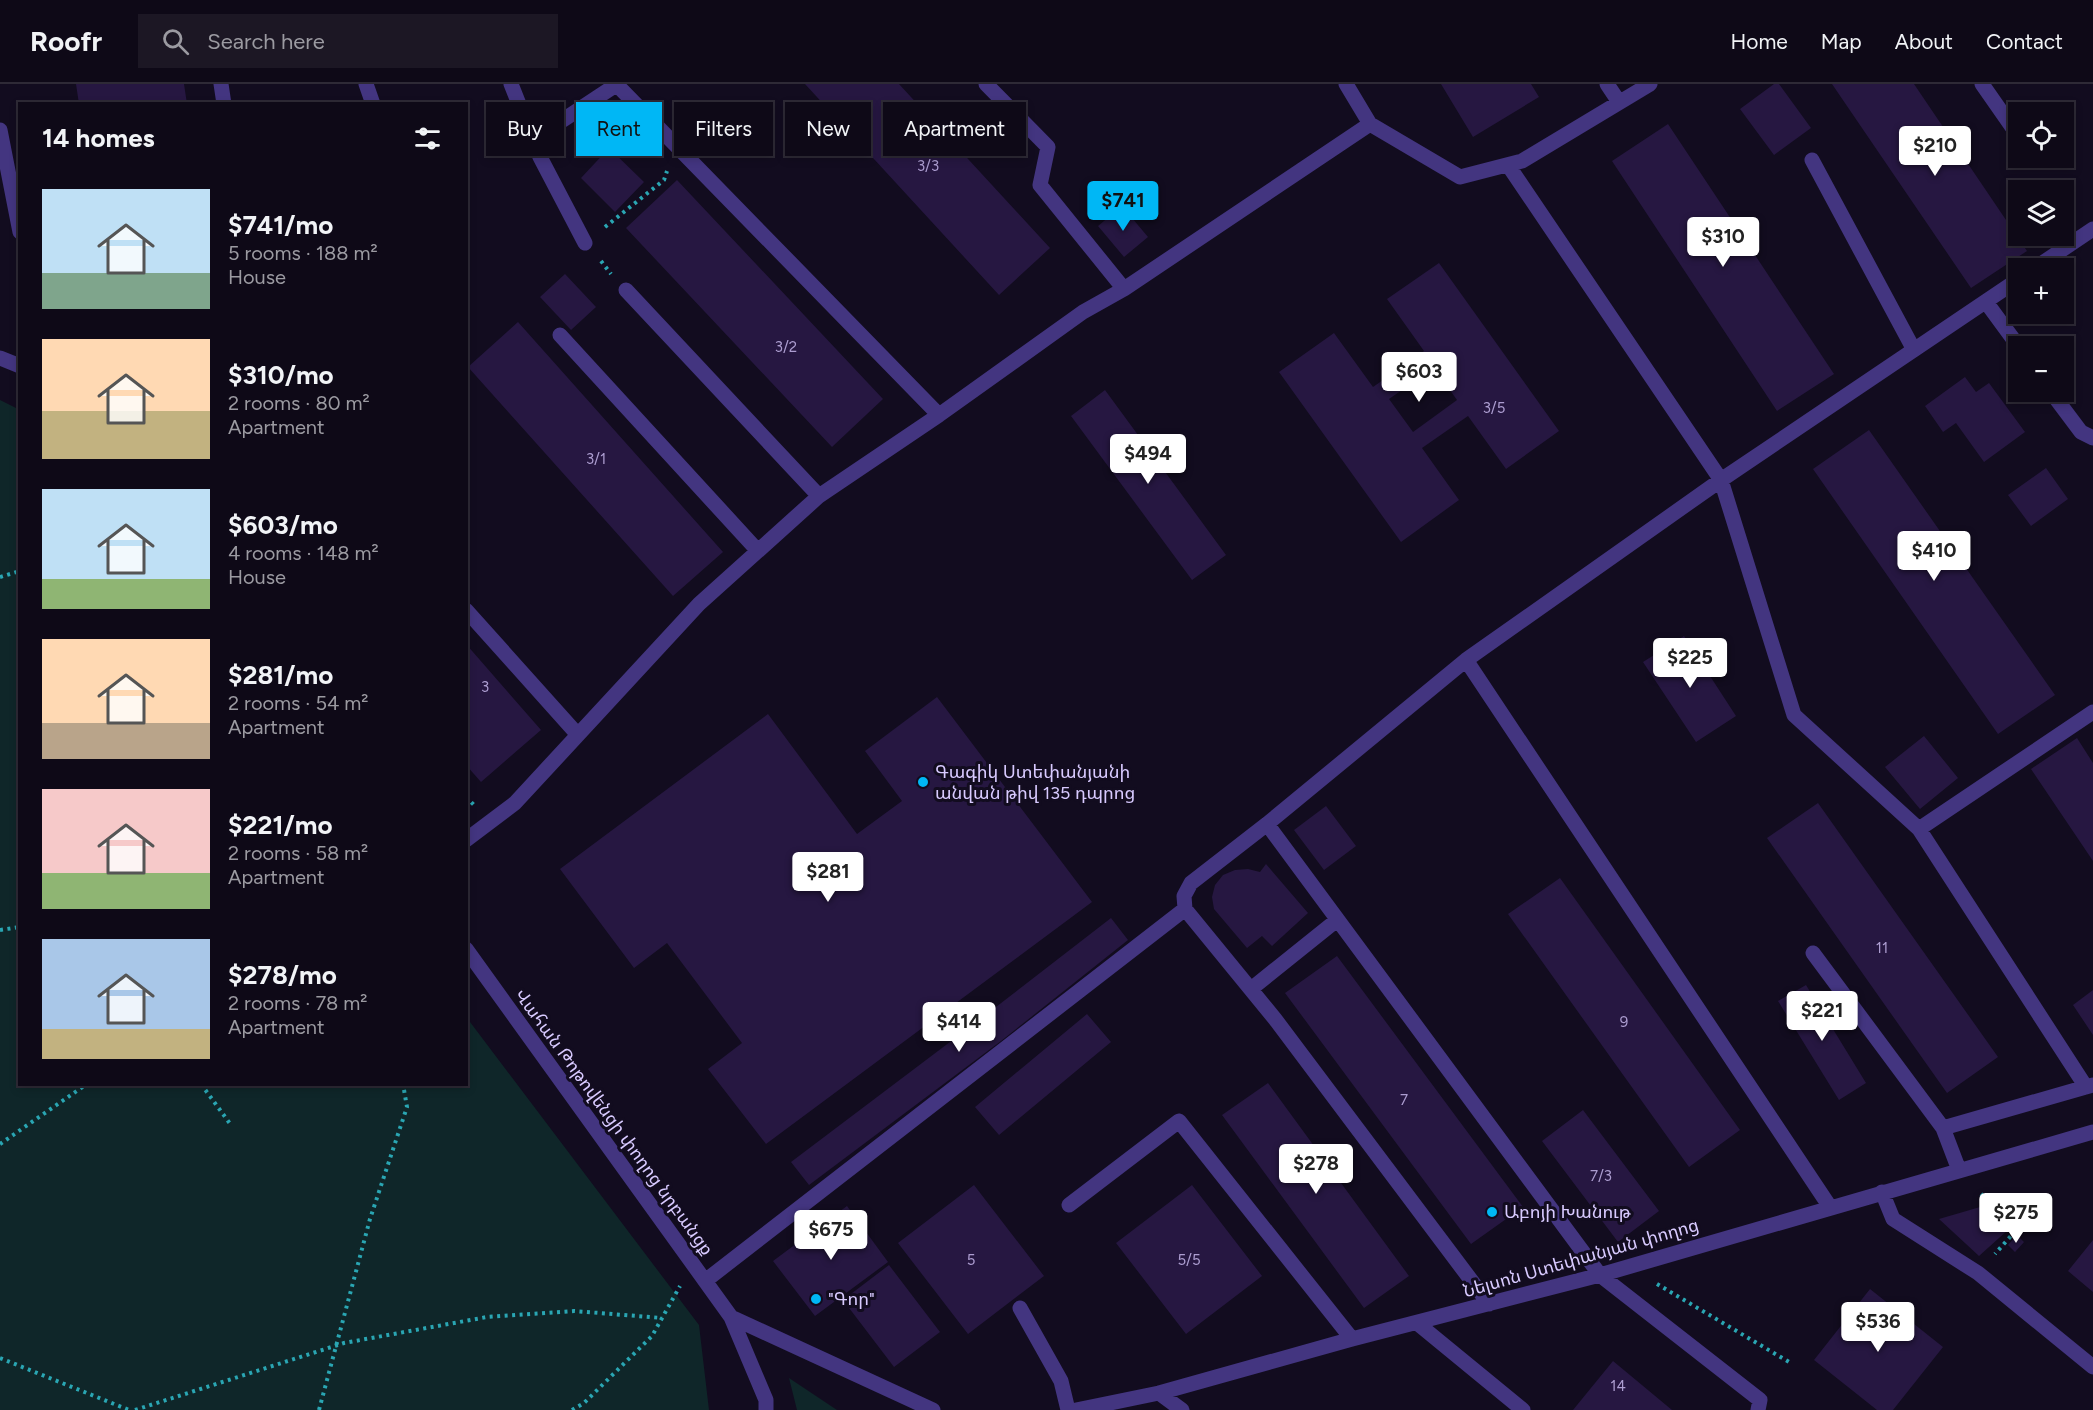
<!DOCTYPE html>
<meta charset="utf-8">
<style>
body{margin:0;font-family:Figtree,"Noto Sans Armenian",sans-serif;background:#1c1724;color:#f1f3f6;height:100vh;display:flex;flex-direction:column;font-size:22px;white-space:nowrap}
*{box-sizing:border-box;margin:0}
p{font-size:20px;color:#9b9aa1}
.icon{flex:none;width:33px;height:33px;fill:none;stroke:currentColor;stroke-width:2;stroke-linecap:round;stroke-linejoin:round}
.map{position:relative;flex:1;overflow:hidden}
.details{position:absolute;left:18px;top:18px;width:450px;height:984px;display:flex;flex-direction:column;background:#0e0917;border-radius:0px;box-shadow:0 3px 9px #0003,0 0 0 2px #2e2a36}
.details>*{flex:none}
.top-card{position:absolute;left:486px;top:18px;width:570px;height:54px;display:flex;gap:12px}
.controls{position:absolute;left:2008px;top:18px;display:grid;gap:12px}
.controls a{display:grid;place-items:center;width:66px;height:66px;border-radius:0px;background:#0e0917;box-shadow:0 3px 9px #0003,0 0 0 2px #2e2a36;font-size:30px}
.price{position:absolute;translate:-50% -51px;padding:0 14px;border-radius:6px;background:#fff;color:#222;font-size:20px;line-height:39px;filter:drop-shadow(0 2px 3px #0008)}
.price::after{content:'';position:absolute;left:50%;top:36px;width:18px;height:14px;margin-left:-9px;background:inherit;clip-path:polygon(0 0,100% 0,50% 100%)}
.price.current{background:#00b7f5;color:#111}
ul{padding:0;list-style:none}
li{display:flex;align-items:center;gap:18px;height:150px;padding:0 24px}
li span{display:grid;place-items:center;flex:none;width:168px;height:120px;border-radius:0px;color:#555}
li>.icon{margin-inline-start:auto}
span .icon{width:72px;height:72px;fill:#fffc;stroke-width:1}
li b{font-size:26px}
h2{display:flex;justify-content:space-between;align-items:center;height:72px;padding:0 24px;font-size:26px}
.chip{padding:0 21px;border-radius:0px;background:#0e0917;box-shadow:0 3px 9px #0003,0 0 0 2px #2e2a36;font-size:21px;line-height:54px}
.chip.current{background:#00b7f5;color:#111}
header{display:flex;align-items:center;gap:36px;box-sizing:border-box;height:84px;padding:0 30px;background:#0e0917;border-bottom:2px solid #2e2a36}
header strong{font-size:28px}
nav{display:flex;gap:33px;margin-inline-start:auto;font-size:21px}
.search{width:420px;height:54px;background:#1c1724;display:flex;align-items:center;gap:15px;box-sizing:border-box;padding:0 21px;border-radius:0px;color:#9b9aa1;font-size:22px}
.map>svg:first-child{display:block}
</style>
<header>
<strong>Roofr</strong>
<div class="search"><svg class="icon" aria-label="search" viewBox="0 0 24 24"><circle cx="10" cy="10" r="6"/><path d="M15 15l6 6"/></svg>Search here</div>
<nav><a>Home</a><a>Map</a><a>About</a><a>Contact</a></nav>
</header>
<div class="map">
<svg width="2093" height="1326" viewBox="0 0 2093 1326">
<rect width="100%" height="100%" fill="#120c1f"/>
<path fill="#0f2629" d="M 0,316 L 20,326 L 20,1000 L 466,1000 L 467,934 L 699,1241 L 709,1326 L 0,1326 Z
M 789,1294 L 837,1326 L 797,1326 Z"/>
<path fill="#261741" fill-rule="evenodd" d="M 76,0 L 184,0 L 187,20 L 79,20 Z
M 805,0 L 899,0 L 1050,164 L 999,211 Z
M 1441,0 L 1531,0 L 1539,13 L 1473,53 Z
M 1774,0 L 1779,0 L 1811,44 L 1774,71 L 1740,25 Z
M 1832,0 L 1914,0 L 2027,167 L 1971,204 Z
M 1668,40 L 1834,290 L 1777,327 L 1612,77 Z
M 609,64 L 644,98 L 615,128 L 581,94 Z
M 677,96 L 883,315 L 832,363 L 626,144 Z
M 1122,122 L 1148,153 L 1124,173 L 1098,142 Z
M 1439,179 L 1559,347 L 1506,385 L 1468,332 L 1422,364 L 1459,416 L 1401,458 L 1279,288 L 1334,249 L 1373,303 L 1424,267 L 1387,215 ZM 1434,284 L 1457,316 L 1413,348 L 1389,315 Z
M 565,190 L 596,223 L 571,246 L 540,213 Z
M 518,238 L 723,468 L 673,512 L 468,283 Z
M 1965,293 L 1976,308 L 1989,299 L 2025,348 L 1984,378 L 1956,339 L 1943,348 L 1925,322 Z
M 1105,306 L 1226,471 L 1192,496 L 1071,332 Z
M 1869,346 L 2055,611 L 1998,650 L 1813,385 Z
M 2046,384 L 2068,415 L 2031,442 L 2008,411 Z
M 1684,552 L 1736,632 L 1696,658 L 1643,578 Z
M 466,560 L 541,646 L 481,698 L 466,681 Z
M 937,613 L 1092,818 L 766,1060 L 708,985 L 742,959 L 667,859 L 634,884 L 560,785 L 768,630 L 857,750 L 902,717 L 865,667 Z
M 1924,652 L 1958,694 L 1920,725 L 1885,683 Z
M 2077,654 L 2093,679 L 2093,777 L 2031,685 Z
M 1818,719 L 1998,973 L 1947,1009 L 1767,754 Z
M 1326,722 L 1356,762 L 1324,786 L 1294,746 Z
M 1266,780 L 1308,829 L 1272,862 L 1262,852 L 1247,864 L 1214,825 L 1212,813 L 1215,801 L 1223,791 L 1235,786 L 1248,785 L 1260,788 Z
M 1560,794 L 1740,1046 L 1689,1083 L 1508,830 Z
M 1111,834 L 1128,856 L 1001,957 L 809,1101 L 791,1078 L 983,933 Z
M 1337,872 L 1523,1123 L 1471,1160 L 1285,909 Z
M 1806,901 L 1866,999 L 1839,1016 L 1778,917 Z
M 2093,906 L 2093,951 L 2073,921 Z
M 1087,930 L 1111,958 L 999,1051 L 975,1023 Z
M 1268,999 L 1409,1192 L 1364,1224 L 1222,1031 Z
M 1583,1026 L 1659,1127 L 1618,1158 L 1542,1057 Z
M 974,1101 L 1044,1192 L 968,1250 L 898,1159 Z
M 1192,1101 L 1262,1192 L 1186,1250 L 1116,1159 Z
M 1987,1121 L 2009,1145 L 1979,1172 L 1939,1135 Z
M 847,1122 L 888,1178 L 815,1232 L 773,1177 Z
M 2017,1151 L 2024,1158 L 2015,1168 L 2008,1161 Z
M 2093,1156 L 2093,1208 L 2068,1187 Z
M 889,1181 L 940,1248 L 894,1283 L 843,1216 Z
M 1870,1205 L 1943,1263 L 1893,1326 L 1877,1326 L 1814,1276 Z
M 1613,1277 L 1672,1326 L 1573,1326 Z"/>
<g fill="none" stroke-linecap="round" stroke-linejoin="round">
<path stroke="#2aa6b3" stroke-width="4" stroke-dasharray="3 4.5" stroke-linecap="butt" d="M 605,143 L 664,96 L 667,87
M 601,177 L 611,190
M 0,493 L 20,487
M 466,713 L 474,721
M 0,846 L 20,843
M 201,1000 L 231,1041
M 0,1060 L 87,1000
M 1981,1110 L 2017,1145 L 1995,1170
M 1657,1200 L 1789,1278
M 0,1274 L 129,1326
M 135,1326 L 344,1259 L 487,1233 L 574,1227 L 662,1234
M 319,1326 L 370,1135 L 407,1023 L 403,1000
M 572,1326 L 584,1319 L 652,1252 L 680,1202"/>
<path stroke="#433580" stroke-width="15" d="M 221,0 L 224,20
M 366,0 L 373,20
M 511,0 L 540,73 L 585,159
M 616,0 L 939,331
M 986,0 L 1048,63 L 1040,101 L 1124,205
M 1346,0 L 1370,40
M 1607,0 L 1619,18
M 1982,0 L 2019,53
M 0,46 L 20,148
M 528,47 L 563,36 L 616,1
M 1812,76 L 1914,266
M 1508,81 L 1721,396 L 1794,631 L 1919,745 L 2086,1003
M 2035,184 L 2093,145
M 626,206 L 819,412
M 1986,218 L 2019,263
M 560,251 L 758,467
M 0,274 L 20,282
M 2051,308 L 2081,348 L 2093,354
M 466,526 L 578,651
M 1466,576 L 1267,740 L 1191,799 L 1184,812 L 1185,825 L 1275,935 L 1489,1220
M 1267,740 L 1600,1191 L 1760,1316 L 1758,1326
M 1919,745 L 2093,628
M 466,756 L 515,719 L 699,520 L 819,412 L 939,331 L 1083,228 L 1124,205 L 1370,40 L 1460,93 L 1522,77 L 1650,0
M 466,865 L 731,1233 L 766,1316 L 766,1326
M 1813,869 L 1943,1044 L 2093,1001
M 1251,905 L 1337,836
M 1943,1044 L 1959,1086
M 1882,1108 L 1893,1135 L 1978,1189 L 2093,1283
M 1069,1121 L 1179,1037 L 1352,1255
M 1830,1123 L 1466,576 L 1721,396 L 2019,195
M 705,1197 L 1185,825
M 1020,1224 L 1061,1297 L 1068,1326
M 731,1233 L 933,1326
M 1417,1239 L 1523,1326
M 1159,1309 L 1182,1326
M 1076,1326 L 1159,1309 L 1352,1255 L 1600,1191 L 2093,1048"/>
</g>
<g fill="#00b7f5" stroke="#120c1f" stroke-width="2">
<circle cx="923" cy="698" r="6"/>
<circle cx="1492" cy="1128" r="6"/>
<circle cx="816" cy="1215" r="6"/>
</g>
<g text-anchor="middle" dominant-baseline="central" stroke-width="6" stroke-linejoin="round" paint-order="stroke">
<g font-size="15" fill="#ac9dd0">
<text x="928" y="82">3/3</text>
<text x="786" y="263">3/2</text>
<text x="1494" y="324">3/5</text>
<text x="596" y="375">3/1</text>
<text x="485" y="603">3</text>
<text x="1882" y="864">11</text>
<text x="1624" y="938">9</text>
<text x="1404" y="1016">7</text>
<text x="1601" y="1092">7/3</text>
<text x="971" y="1176">5</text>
<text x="1189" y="1176">5/5</text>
<text x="1618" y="1302">14</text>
</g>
<g font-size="18" fill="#d8caff" stroke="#120c1f" text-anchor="start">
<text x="935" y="688">Գագիկ Ստեփանյանի<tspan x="935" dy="21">անվան թիվ 135 դպրոց</tspan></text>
<text x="1504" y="1128">Աբոյի Խանութ</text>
<text x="828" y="1215">"Գոր"</text>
</g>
<g font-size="18" fill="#d8caff" stroke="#120c1f">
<text transform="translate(614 1038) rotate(54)">Վահան Թոթովենցի փողոց նրբանցք</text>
<text transform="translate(1581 1174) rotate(-16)">Նելսոն Ստեփանյան փողոց</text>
</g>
</g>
</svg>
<div class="controls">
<a><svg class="icon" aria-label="locate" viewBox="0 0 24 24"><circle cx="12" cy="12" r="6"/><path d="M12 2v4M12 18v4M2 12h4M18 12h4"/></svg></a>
<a><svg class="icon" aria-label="layers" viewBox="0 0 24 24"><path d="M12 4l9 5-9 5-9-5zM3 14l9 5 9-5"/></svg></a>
<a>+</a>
<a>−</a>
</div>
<b class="price" style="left:1935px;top:93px">$210</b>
<b class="price current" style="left:1123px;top:148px">$741</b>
<b class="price" style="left:1723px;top:184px">$310</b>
<b class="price" style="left:1419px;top:319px">$603</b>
<b class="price" style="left:1148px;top:401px">$494</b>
<b class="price" style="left:1934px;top:498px">$410</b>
<b class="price" style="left:1690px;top:605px">$225</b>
<b class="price" style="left:828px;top:819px">$281</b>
<b class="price" style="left:1822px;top:958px">$221</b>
<b class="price" style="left:959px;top:969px">$414</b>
<b class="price" style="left:1316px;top:1111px">$278</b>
<b class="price" style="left:2016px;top:1160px">$275</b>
<b class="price" style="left:831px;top:1177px">$675</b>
<b class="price" style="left:1878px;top:1269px">$536</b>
<div class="top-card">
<a class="chip">Buy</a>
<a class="chip current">Rent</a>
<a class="chip">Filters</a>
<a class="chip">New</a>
<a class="chip">Apartment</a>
</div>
<section class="details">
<h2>14 homes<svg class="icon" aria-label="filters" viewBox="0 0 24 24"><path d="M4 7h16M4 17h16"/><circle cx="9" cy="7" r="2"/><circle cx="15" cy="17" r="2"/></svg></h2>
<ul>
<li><span style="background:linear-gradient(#bfe0f5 70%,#7fa58c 0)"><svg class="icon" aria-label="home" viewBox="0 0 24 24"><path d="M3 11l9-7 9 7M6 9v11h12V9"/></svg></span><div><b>$741/mo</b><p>5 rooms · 188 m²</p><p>House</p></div></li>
<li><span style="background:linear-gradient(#ffd9b3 60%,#c2b280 0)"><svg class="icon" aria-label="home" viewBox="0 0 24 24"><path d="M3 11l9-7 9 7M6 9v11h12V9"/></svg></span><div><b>$310/mo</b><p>2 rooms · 80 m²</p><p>Apartment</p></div></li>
<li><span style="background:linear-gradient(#bfe0f5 75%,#8fb573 0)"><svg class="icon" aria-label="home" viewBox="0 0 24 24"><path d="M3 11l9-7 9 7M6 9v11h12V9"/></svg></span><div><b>$603/mo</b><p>4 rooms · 148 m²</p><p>House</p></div></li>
<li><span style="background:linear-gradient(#ffd9b3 70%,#b9a48a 0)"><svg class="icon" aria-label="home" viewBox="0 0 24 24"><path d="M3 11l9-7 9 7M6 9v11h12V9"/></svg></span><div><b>$281/mo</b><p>2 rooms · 54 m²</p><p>Apartment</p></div></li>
<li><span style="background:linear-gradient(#f6c9c9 70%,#8fb573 0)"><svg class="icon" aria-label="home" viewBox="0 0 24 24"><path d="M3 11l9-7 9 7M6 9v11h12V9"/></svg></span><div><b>$221/mo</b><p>2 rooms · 58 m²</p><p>Apartment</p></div></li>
<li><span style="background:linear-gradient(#a9c7e8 75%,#c2b280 0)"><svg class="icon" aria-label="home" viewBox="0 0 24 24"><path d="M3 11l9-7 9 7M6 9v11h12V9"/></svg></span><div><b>$278/mo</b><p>2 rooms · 78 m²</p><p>Apartment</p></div></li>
</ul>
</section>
</div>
